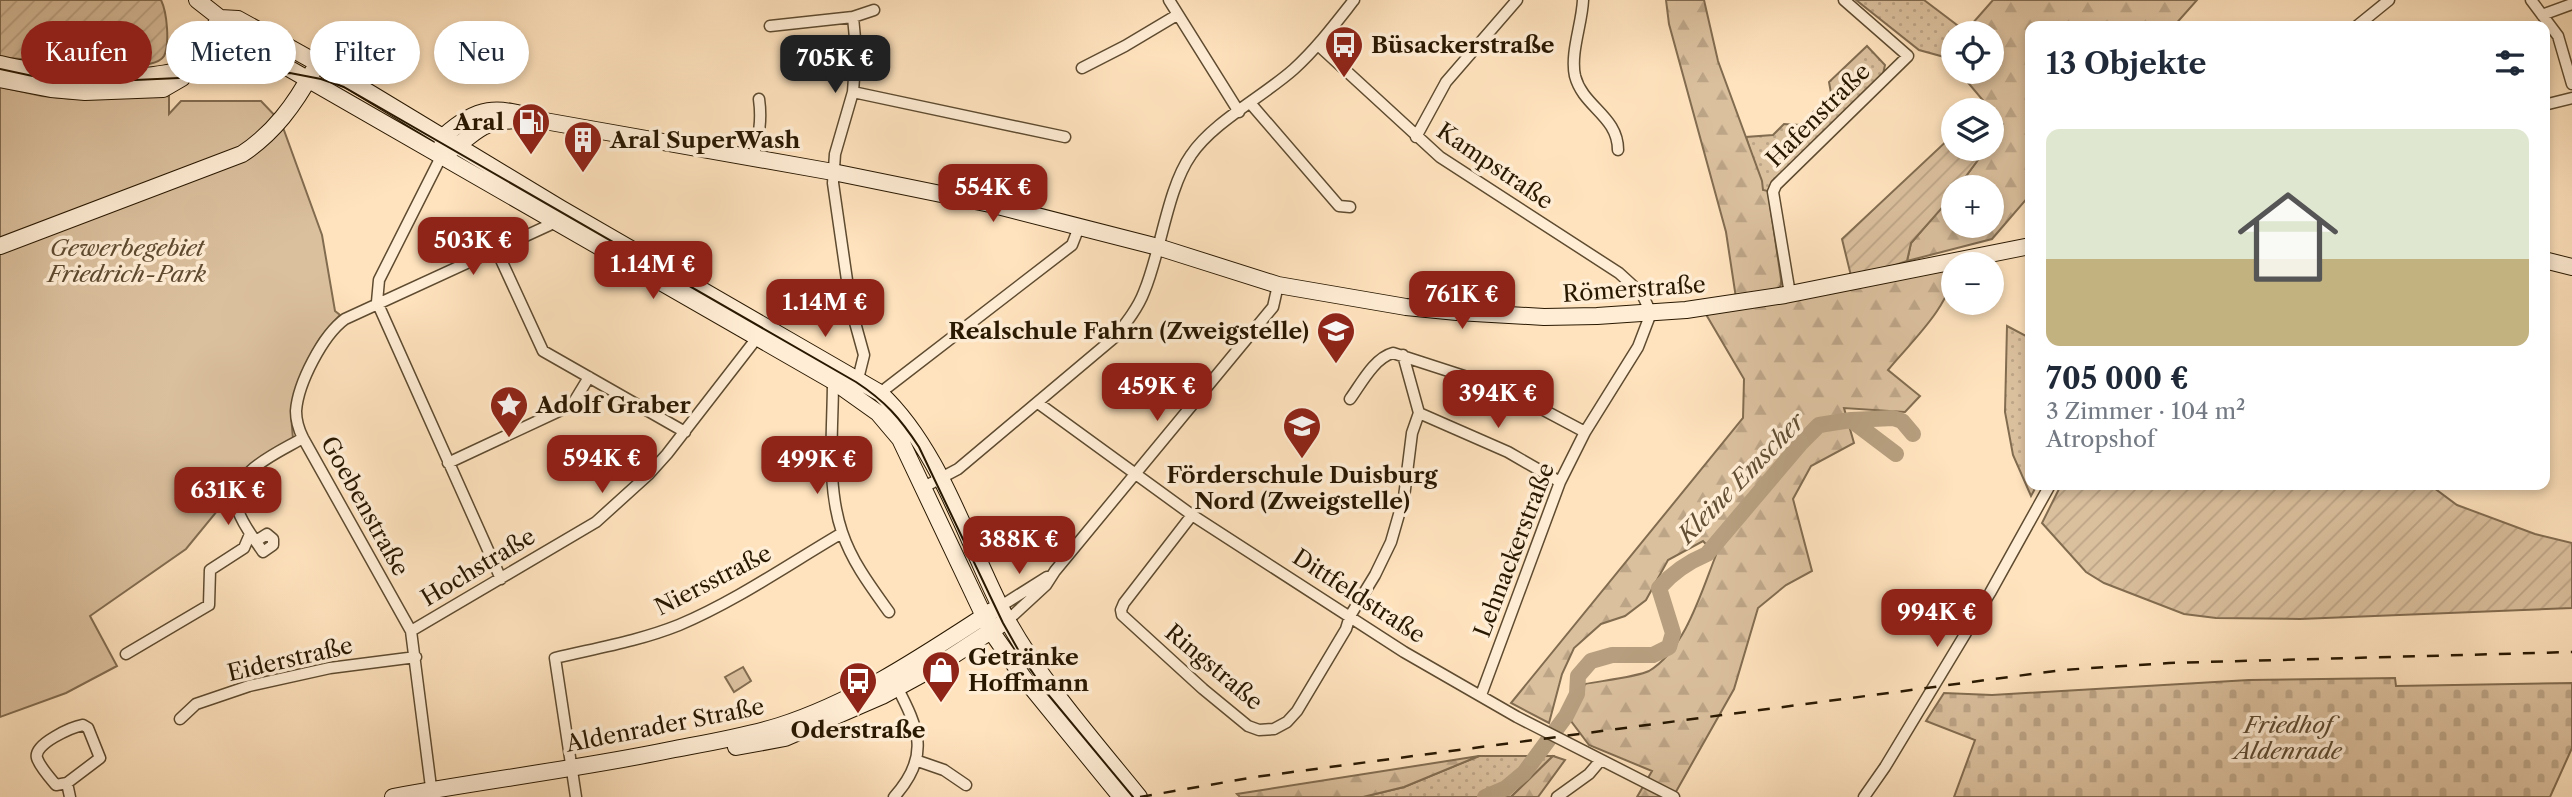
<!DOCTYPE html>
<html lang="de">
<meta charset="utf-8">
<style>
body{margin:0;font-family:"Libre Caslon Text",serif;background:#f2f2f3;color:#1f2937;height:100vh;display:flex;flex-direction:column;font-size:26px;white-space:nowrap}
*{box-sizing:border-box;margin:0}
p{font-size:23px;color:#747a83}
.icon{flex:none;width:38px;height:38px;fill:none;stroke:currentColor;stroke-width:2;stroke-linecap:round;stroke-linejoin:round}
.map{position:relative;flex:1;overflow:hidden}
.side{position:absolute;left:2025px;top:21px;width:525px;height:469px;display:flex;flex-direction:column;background:#fff;border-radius:14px;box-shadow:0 4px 10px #0003}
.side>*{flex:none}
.hud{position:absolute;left:21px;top:21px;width:665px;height:63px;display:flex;gap:14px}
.fabs{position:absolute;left:1941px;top:21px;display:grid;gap:14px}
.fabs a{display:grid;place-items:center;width:63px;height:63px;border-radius:50%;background:#fff;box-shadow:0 4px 10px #0003;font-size:35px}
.price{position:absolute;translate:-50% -60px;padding:0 16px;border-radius:14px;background:#8f2418;color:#fff;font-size:23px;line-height:46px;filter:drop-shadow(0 2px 4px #0008)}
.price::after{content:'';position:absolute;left:50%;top:42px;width:21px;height:16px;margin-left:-10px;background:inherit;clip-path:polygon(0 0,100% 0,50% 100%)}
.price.on{background:#222;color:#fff}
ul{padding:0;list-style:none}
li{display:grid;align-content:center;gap:14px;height:371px;padding:0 21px}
li span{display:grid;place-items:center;height:217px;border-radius:14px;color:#555}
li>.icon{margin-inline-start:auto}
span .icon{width:126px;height:126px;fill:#fffc;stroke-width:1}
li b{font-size:30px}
h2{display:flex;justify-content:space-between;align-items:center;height:84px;padding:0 21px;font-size:30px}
.chip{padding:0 24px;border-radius:32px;background:#fff;box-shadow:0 4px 10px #0003;font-size:24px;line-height:63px}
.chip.on{background:#8f2418;color:#fff}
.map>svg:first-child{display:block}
</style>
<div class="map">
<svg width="2572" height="797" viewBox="0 0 2572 797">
<defs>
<pattern id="grass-dots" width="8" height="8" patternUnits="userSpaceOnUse" patternTransform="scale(1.75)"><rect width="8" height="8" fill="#dbc09e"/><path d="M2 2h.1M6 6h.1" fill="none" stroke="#bca486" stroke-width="1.8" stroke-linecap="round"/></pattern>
<pattern id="forest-firs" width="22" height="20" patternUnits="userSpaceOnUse" patternTransform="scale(1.75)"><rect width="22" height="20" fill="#dbc09e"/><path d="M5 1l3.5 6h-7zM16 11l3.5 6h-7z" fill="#bca486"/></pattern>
<pattern id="cemetery-stones" width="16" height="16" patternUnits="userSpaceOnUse" patternTransform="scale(1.75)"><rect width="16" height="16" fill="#dbc09e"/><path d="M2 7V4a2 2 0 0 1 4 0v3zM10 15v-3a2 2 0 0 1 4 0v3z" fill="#bca486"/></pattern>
<pattern id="garden-furrows" width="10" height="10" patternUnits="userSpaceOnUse" patternTransform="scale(1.75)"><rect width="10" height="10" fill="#dbc09e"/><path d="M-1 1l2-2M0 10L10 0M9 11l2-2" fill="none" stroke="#bca486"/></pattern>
</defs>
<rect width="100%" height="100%" fill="#ffe3be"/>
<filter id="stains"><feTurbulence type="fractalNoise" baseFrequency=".00286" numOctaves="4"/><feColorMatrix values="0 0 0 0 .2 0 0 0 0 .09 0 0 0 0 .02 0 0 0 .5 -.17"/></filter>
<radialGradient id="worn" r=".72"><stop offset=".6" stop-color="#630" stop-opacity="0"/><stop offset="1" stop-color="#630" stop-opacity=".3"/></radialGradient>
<path fill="url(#grass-dots)" stroke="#826c50" stroke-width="2" d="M 1856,0 L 1924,0 L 1965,31 L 1964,33 L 1953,33 L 1953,50 L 1948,58 L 1919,50 Z
M 1867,46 L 1885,65 L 1883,74 L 1774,180 L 1768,191 L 1763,191 L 1746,137 L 1773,135 L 1784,124 L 1801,125 L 1831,93 L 1829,82 Z
M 2007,326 L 2030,338 L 2030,485 L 2037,485 L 2031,496 L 2013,455 L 2005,412 Z
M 1479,756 L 1553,756 L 1511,797 L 1363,797 L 1404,787 Z"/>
<path fill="url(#forest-firs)" stroke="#826c50" stroke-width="2" d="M 1666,0 L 1704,0 L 1718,61 L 1762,181 L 1763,190 L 1768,191 L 1781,279 L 1781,285 L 1777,290 L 1736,298 L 1726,232 L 1669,24 Z
M 1993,0 L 2197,0 L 2174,26 L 2030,26 L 2030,195 L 1992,239 L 1907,261 L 1911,243 L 1953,194 L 1953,226 L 1992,226 L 1992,187 L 1958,187 L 1986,149 L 1992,149 L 1992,140 L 2003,124 L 1959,72 L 1992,72 L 1992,33 L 1964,33 Z
M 1953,269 C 1953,304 1910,343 1888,370 L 1920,396 L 1905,412 L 1844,408 L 1854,443 L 1811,466 L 1793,499 L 1812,571 L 1786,585 L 1758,608 L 1734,689 L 1673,797 L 1637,797 L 1652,771 L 1589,745 L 1571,721 L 1585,684 C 1600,681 1637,677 1649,671 C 1685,649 1701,593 1716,555 L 1703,541 L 1668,560 L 1646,600 L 1625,616 L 1601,624 L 1574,648 L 1562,674 L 1549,723 L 1511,703 L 1743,418 L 1744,379 L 1704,311 Z
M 1479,756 L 1404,787 L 1363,797 L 1240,797 L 1237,794 Z
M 1553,756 L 1565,760 L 1538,797 L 1511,797 Z"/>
<path fill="url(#cemetery-stones)" stroke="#826c50" stroke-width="2" d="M 2395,678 L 2396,686 L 2572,683 L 2572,748 L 2550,797 L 1954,797 L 1975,740 L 1926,721 L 1944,693 L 1992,695 L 2249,680 Z"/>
<path fill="#dbc09e" stroke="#826c50" stroke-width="2" d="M 0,87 L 42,96 L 74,99 L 169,96 L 169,114 L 181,101 L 261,101 L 281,122 L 322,235 L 335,311 L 340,315 L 320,338 L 311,354 L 291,415 L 293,439 L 235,484 L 231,494 L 186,549 L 90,616 L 117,666 L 66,693 L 0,717 Z
M 743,667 L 751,681 L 734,692 L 725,677 Z"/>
<path fill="url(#garden-furrows)" stroke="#826c50" stroke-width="2" d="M 0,0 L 161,0 C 167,12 170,44 164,56 C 161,61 154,63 149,64 L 71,64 L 0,57 Z
M 1953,135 L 1953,149 L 1986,149 L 1958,187 L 1953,187 L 1953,194 L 1948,201 L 1911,243 L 1907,261 L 1852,280 L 1842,239 Z
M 2061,485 L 2430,485 L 2457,505 L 2535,534 L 2572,543 L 2572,608 L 2300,619 L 2216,618 L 2184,614 L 2104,583 L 2086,572 L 2042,523 Z"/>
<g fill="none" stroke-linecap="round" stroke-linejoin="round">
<path stroke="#b69e7e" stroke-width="16" d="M 1851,420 L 1896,454
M 1485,797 L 1506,788 L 1524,773 L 1566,716 L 1577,694 L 1578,676 L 1591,661 L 1612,655 L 1653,655 L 1669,647 L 1673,633 L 1659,588 C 1673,572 1688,562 1707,554 L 1801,443 L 1819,425 L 1851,420 L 1893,418 L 1902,421 L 1913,434"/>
<defs>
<path id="street" d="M 1169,0 L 1239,112
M 1583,0 C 1582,24 1570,53 1575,76 C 1583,107 1618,116 1618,150
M 2531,0 L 2558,36 L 2572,84
M 2542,15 L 2572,4
M 853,17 L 856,49 L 853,92 L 835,154 L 833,183 L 851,308 L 864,355 L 858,379
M 770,26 L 853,17 L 874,10
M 2357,26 L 2389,0
M 1318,45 L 1440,157 L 1619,273 L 1642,294 L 1651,313 L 1638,347 L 1585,432 L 1560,482 L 1481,695
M 1082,68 L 1125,46 L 1177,15
M 853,92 L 1065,137
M 1251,104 L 1339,206 L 1350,207
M 2544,105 L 2572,98
M 1416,137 L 1446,82 L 1517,0
M 442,155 L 379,280 L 377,302 L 501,579
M 753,157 C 759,137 762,120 759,99
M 496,249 L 543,351 L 685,432
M 1790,294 L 1773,192 L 1776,185 L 1908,56 L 1844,0
M 835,377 L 833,381 C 833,430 826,485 842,532 C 852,562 871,587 889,612
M 880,393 L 1072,245 L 1079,227
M 1350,399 C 1361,384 1374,358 1393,353 L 1504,389 L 1585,432
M 1038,403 L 1192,515 L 1404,652 L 1517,717 L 1674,797
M 1419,413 L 1508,452 L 1560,482
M 448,463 L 572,405 L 589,377
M 924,487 L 958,469 L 1115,337 C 1126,323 1138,308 1144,292 C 1161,252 1167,189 1191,155 C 1213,122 1264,96 1294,69 C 1317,48 1335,24 1354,0
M 1192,515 L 1124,603 L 1121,610 L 1122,615 L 1203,689 L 1248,726 L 1259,730 L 1274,729 L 1287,722 L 1297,711 L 1346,629 L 1350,616 L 1375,575 L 1391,542 L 1404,497 L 1412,433 L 1419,413 L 1403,355
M 256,541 L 267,534 L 273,539 L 273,545 L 263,552 C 254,538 243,526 238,510 C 226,473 278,453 303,438
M 1001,606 L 1047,577
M 1008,620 L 1046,585 L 1055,571 L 1273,307 L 1278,285
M 411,631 L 596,522 L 649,474 L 667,454 L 760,334
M 126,654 L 209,605 L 210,570 L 244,548 L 250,534
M 180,719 L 196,704 L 249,686 L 330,668 L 416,657
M 83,725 L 88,728 L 100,758 L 67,783 L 56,785 C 50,778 40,767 37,758 C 33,744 72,727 83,725 Z
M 918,761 L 944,770 L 966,785
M 67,783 L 70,797
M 432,795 L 411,631 L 303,438 C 299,430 296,421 296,411 C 298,383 323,335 345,319 L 556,222
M 576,797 L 555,658 C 597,648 639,641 679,625 C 736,601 789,564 842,533
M 894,797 C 931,756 919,729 896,685
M 1557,797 L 1589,774 L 1600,761
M 1864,797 L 1885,767 L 1990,593 L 2050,485"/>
<path id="secondary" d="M 197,0 L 220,18 L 229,34 L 833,381 L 878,413 L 900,439 L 991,631 L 1023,677 L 1121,797
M 220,18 L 238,19 L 355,84 L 560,208 L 880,393 C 941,450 967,544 1006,618 C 1042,683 1093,740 1139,797
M 0,64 C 34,74 161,86 189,65
M 0,79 L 51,89 L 85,92 L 163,89 L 182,78 L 220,18
M 449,151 C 479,132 478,121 519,120
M 442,155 L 443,137 C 477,106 497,105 539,120 L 833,172 L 990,204 L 1158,247 L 1278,285 L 1406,307 L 1457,312 L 1544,317 L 1597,316 L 1686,310 L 1785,295 L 2030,246
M 0,246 L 242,154 C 274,133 295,104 313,71
M 2544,260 L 2572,267
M 736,747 L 785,738 L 882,696 L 937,666 L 1000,625
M 393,797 C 485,780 578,769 670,750 C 706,743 743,737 779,726 C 857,701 924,655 992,611"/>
</defs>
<use href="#street" stroke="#5e4b30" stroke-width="13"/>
<use href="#secondary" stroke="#291801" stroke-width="18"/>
<use href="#street" stroke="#ffedd5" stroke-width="10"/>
<use href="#secondary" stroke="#ffedd5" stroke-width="16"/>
<path stroke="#291801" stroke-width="2" d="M 0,69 L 42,78 L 91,82 L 290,73 L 321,79 L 344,87 L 856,382 C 885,401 900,418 919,447 L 1003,623 L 1024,660 L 1046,692 L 1133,797"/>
<path stroke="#291801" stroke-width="2.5" stroke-dasharray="12 12" stroke-linecap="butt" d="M 1140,797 L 1255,777 L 2062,670 L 2169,663 L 2572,652"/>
</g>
<defs>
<symbol id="bus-pin" viewBox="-11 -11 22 30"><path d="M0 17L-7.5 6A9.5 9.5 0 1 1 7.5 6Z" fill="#8f2418" stroke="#ffedd5"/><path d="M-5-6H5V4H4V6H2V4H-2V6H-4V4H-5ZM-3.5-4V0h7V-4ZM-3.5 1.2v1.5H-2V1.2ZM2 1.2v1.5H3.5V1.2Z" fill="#fff"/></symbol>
<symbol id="fuel-pin" viewBox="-11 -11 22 30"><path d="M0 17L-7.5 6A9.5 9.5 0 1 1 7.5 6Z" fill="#8f2418" stroke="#ffedd5"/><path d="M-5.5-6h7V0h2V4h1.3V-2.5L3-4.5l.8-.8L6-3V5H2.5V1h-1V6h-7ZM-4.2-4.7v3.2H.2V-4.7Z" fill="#fff"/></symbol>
<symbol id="building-pin" viewBox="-11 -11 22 30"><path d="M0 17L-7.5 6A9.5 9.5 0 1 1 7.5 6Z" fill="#8f2418" stroke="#ffedd5"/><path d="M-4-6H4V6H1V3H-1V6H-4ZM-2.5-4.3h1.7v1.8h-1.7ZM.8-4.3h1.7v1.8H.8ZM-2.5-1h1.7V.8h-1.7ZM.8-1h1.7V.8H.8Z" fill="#fff"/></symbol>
<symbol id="school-pin" viewBox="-11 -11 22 30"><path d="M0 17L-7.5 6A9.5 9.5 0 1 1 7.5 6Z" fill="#8f2418" stroke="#ffedd5"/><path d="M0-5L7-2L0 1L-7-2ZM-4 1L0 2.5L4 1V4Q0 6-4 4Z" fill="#fff"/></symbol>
<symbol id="sight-pin" viewBox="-11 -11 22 30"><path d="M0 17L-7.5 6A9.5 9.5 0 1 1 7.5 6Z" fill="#8f2418" stroke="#ffedd5"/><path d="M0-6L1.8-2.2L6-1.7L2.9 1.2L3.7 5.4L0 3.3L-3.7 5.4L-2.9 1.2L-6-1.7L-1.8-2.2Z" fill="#fff"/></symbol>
<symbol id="shop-pin" viewBox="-11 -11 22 30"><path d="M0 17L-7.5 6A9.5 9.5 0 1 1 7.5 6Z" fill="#8f2418" stroke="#ffedd5"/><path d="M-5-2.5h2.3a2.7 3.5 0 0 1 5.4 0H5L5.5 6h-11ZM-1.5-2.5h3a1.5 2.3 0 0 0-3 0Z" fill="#fff"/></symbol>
</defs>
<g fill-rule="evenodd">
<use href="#bus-pin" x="1322" y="23" width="44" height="60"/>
<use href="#fuel-pin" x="509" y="100" width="44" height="60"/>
<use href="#building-pin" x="561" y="118" width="44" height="60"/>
<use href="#school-pin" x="1314" y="309" width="44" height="60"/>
<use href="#sight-pin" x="487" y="383" width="44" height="60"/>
<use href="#school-pin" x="1280" y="404" width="44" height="60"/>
<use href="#shop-pin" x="919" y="648" width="44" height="60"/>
<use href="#bus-pin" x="836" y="659" width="44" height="60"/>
</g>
<g text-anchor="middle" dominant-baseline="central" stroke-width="7" stroke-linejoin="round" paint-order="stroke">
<g font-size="23" font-weight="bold" fill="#291801" stroke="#ffedd5" text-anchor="start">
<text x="1371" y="45">Büsackerstraße</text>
<text x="504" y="122" text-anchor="end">Aral</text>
<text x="610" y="140">Aral SuperWash</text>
<text x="1309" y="331" text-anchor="end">Realschule Fahrn (Zweigstelle)</text>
<text x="536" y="405">Adolf Graber</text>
<text x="1302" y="475" text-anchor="middle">Förderschule Duisburg<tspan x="1302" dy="26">Nord (Zweigstelle)</tspan></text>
<text x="968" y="657">Getränke<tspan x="968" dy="26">Hoffmann</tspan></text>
<text x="858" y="730" text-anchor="middle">Oderstraße</text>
</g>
<g font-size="23" fill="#291801" stroke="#ffedd5">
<text transform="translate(1818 115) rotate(-45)">Hafenstraße</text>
<text transform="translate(1495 166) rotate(34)">Kampstraße</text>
<text transform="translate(1634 289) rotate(-4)">Römerstraße</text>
<text transform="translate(365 506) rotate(61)">Goebenstraße</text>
<text transform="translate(1514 550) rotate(-69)">Lehnackerstraße</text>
<text transform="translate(478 567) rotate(-31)">Hochstraße</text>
<text transform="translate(713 580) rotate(-27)">Niersstraße</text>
<text transform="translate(1359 596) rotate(33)">Dittfeldstraße</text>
<text transform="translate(290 659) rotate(-13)">Eiderstraße</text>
<text transform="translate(1214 667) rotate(40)">Ringstraße</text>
<text transform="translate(665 725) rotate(-11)">Aldenrader Straße</text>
</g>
<g font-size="23" font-style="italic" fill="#5e4a30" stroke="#ffedd5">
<text x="127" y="248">Gewerbegebiet<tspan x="127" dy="26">Friedrich-Park</tspan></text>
<text x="2288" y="725">Friedhof<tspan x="2288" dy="26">Aldenrade</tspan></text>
</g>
<g font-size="24" font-style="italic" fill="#614e33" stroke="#ffedd5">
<text transform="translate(1741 478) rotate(-46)">Kleine Emscher</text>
</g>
</g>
<rect width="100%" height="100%" filter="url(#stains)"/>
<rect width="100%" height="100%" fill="url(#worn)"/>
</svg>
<div class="fabs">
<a><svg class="icon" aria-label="locate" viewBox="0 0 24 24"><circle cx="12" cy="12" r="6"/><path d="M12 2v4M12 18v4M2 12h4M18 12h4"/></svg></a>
<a><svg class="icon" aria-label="layers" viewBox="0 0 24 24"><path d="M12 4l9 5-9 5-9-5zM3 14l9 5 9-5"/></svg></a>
<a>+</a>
<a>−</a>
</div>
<b class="price on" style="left:835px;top:95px">705K €</b>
<b class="price" style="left:993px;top:224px">554K €</b>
<b class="price" style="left:473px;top:277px">503K €</b>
<b class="price" style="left:653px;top:301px">1.14M €</b>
<b class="price" style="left:1462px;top:331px">761K €</b>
<b class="price" style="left:825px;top:339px">1.14M €</b>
<b class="price" style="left:1157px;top:423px">459K €</b>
<b class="price" style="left:1498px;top:430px">394K €</b>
<b class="price" style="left:602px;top:495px">594K €</b>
<b class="price" style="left:817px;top:496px">499K €</b>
<b class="price" style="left:228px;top:527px">631K €</b>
<b class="price" style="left:1019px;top:576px">388K €</b>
<b class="price" style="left:1937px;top:649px">994K €</b>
<div class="hud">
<a class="chip on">Kaufen</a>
<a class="chip">Mieten</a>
<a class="chip">Filter</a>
<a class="chip">Neu</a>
</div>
<section class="side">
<h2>13 Objekte<svg class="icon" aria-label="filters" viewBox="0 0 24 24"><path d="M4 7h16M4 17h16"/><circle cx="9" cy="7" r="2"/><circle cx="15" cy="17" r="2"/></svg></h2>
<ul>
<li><span style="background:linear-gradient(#dfe7d0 60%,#c2b280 0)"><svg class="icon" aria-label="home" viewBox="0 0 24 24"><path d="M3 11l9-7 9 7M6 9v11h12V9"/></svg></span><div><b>705 000 €</b><p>3 Zimmer · 104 m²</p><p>Atropshof</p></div></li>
</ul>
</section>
</div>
